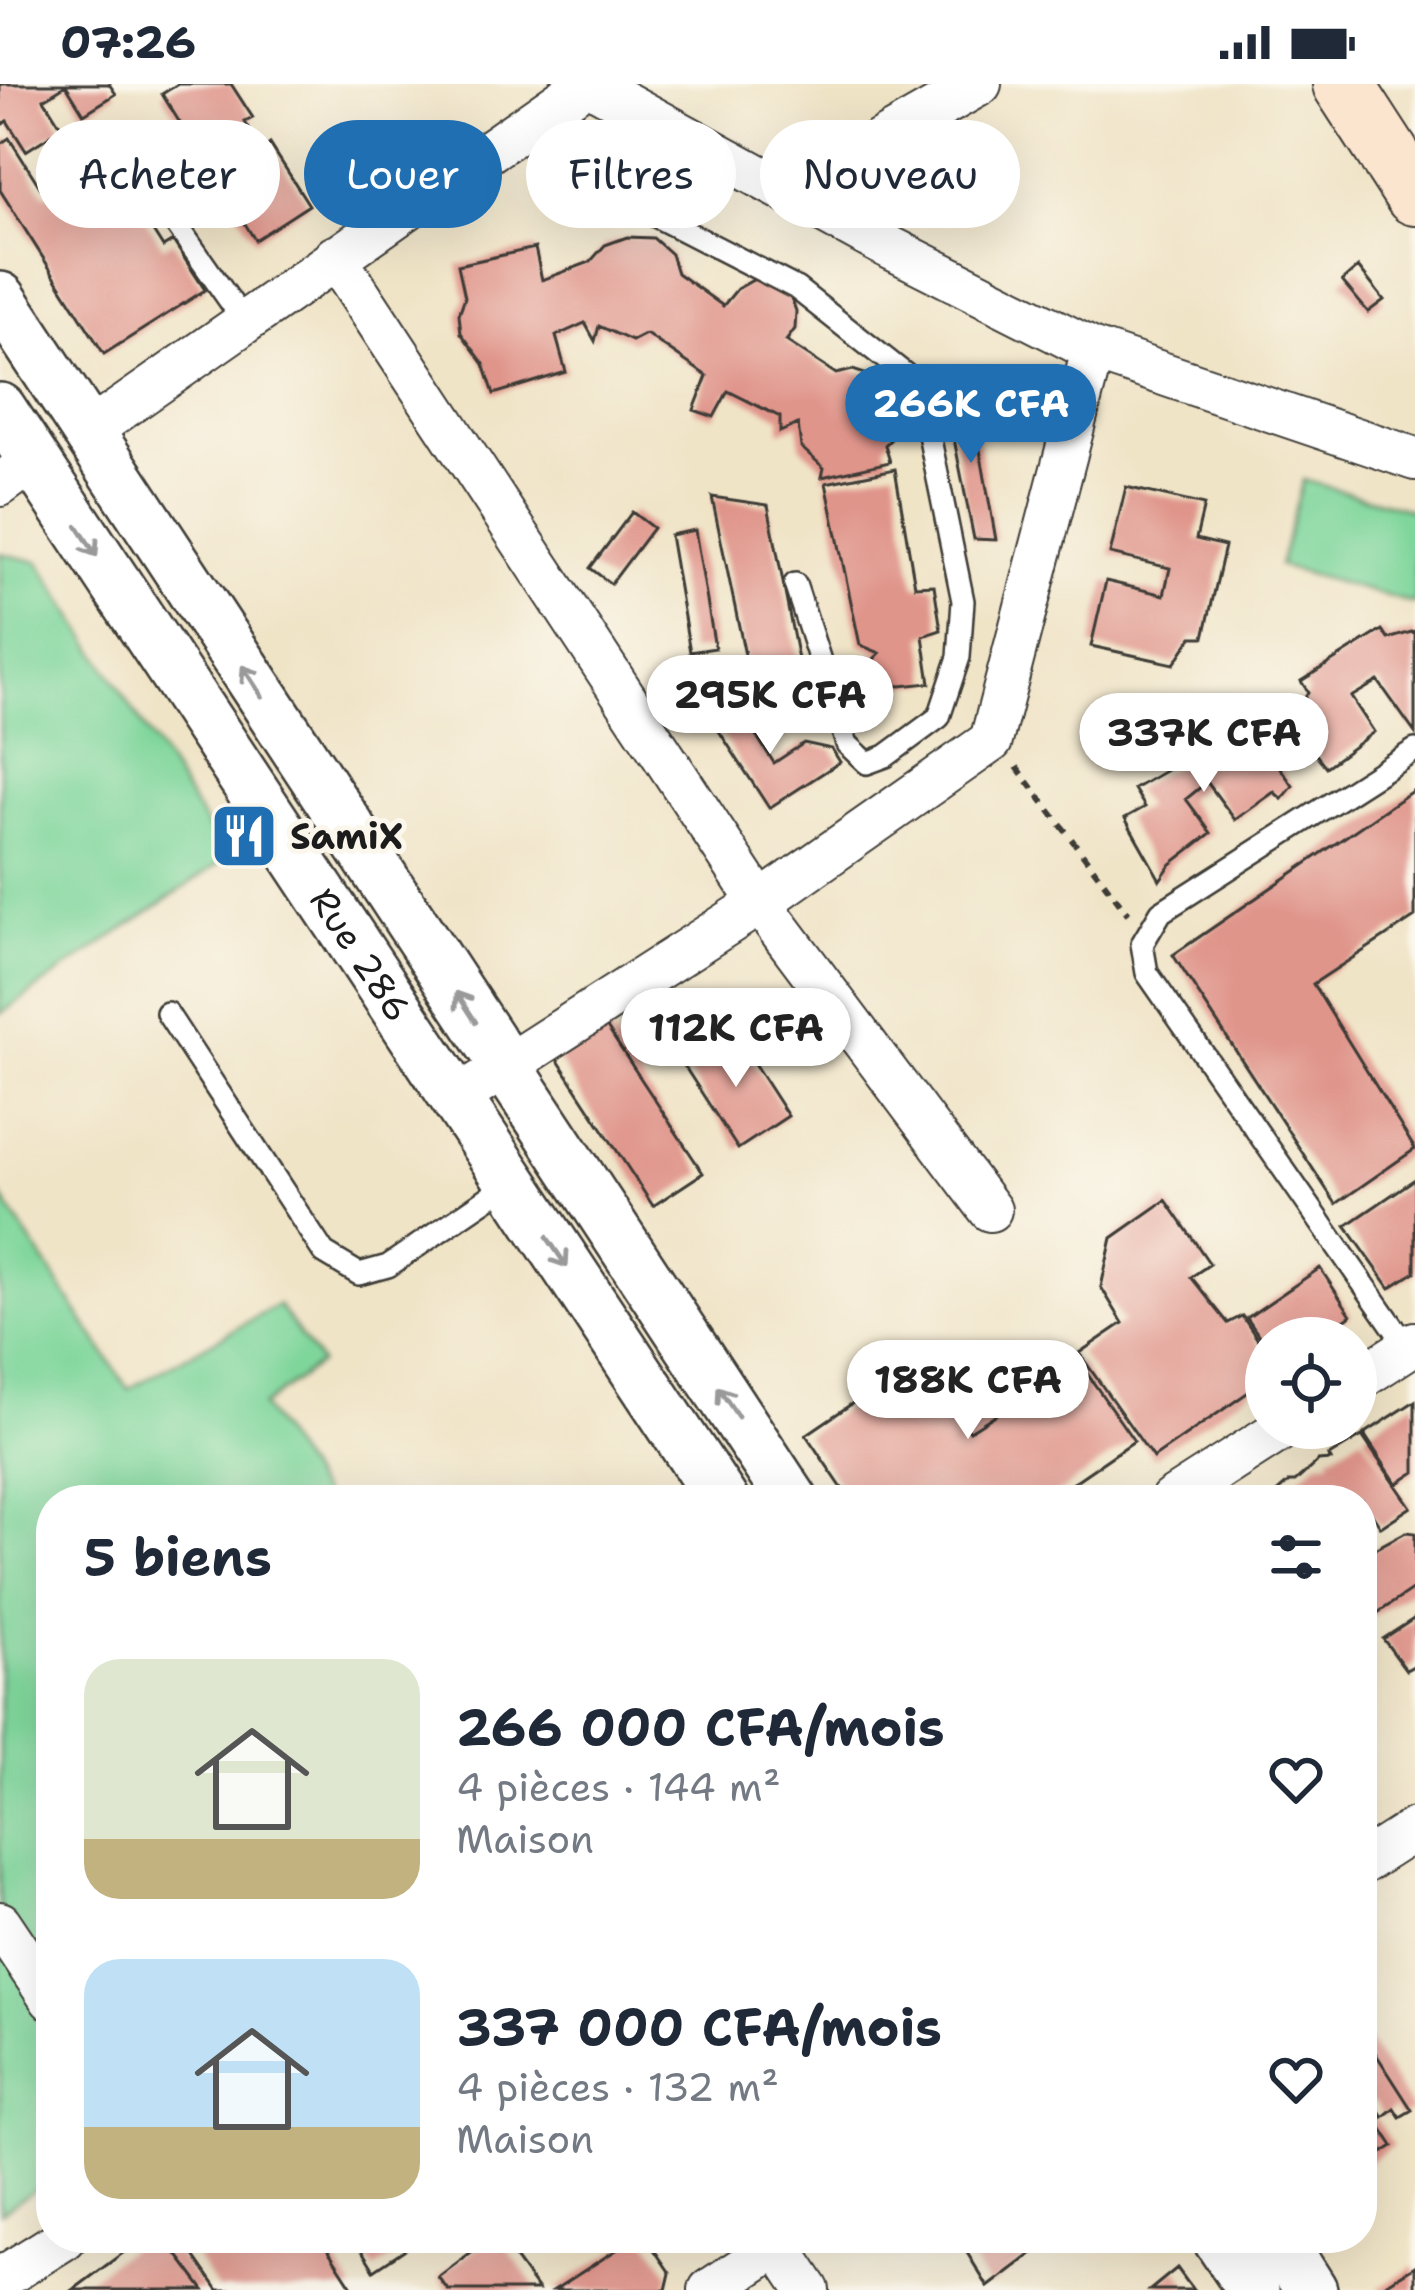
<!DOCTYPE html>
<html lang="fr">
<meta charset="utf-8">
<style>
body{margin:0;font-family:"Shantell Sans",sans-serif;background:#f2f2f3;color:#1f2937;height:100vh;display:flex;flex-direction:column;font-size:45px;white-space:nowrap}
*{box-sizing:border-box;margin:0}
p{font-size:39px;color:#747a83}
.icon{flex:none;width:66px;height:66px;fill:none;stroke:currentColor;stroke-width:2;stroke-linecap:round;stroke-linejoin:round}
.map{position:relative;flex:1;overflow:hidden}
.details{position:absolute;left:36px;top:1401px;width:1341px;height:768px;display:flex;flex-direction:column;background:#fff;border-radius:48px;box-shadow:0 12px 48px #0002}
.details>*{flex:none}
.banner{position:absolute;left:36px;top:36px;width:1344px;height:108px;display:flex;gap:24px}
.fabs{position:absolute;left:1245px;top:1233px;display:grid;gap:24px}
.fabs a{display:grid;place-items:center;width:132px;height:132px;border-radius:50%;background:#fff;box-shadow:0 12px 48px #0002;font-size:60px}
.price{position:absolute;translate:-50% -102px;padding:0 27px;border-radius:42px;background:#fff;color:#222;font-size:39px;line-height:78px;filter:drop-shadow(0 3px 6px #0008)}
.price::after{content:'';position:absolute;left:50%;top:72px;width:36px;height:27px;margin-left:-18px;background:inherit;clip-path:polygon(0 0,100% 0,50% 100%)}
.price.active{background:#1f6fb2;color:#fff}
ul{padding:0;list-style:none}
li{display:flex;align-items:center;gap:36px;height:300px;padding:0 48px}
li span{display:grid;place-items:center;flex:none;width:336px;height:240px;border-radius:36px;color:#555}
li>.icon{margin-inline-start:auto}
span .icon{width:144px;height:144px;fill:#fffc;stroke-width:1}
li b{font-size:51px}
h2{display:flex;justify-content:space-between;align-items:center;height:144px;padding:0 48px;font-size:51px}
.pill{padding:0 42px;border-radius:54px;background:#fff;box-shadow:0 12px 48px #0002;font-size:42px;line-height:108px}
.pill.active{background:#1f6fb2;color:#fff}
.status{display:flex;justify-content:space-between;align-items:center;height:84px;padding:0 60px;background:#fff;direction:ltr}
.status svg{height:33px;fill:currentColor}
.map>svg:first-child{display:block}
</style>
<div class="status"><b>07:26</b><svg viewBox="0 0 49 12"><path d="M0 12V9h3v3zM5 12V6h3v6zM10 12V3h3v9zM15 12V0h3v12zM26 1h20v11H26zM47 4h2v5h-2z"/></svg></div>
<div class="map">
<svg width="1415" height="2206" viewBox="0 0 1415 2206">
<rect width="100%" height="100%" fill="#fbf7ec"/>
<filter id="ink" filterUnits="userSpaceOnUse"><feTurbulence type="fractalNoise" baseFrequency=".00833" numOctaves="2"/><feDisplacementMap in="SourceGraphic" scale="24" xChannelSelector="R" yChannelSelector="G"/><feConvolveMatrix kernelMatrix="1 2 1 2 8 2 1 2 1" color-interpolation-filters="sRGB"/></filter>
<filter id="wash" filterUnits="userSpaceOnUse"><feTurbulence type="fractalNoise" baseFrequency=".004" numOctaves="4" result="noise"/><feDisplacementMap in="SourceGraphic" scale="48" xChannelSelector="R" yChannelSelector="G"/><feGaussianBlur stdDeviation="2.7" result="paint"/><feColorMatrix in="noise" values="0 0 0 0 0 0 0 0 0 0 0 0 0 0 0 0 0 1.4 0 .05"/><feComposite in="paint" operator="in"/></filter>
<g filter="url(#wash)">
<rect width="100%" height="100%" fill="#f0e4c7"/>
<path fill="#7fd69b" stroke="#4e795c" stroke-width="3" d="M 1303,396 L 1415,427 L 1415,520 L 1279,482 Z
M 0,469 L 39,478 L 227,774 L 0,930 Z
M 0,1110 L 128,1305 L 278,1221 L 320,1279 L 262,1322 L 325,1416 L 51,1416 L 51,2095 L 0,2129 Z"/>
<g id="blocks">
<path fill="#e0958b" d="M 0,0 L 109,0 L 116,10 L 84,30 L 66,1 L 44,15 L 62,44 L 26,67 L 7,37 L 0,42 Z
M 178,0 L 231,0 L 253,34 L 245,38 L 262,66 L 270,60 L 309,121 L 255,156 L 231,117 L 218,126 L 204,103 L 214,97 L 198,72 L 188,79 L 173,55 L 185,47 L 162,10 Z
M 9,54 L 45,111 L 105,72 L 163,163 L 173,157 L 205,206 L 104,270 L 0,106 L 0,60 Z
M 627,153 L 653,154 L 671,170 L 677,189 L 723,222 L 737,205 L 753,196 L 768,193 L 790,211 L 796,227 L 795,245 L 786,257 L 836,290 L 853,286 L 874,293 L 886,308 L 897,325 L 892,354 L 885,361 L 890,378 L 822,393 L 824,384 L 801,363 L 798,340 L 780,348 L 780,333 L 728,307 L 714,333 L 694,326 L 707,292 L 646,250 L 632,257 L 599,242 L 595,257 L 585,239 L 556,252 L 566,288 L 494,310 L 484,280 L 461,249 L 459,230 L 465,213 L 458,181 L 535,164 L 542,196 L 590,178 L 605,161 Z
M 1358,183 L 1384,216 L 1368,228 L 1342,197 Z
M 970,310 L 996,456 L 974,455 L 946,315 Z
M 895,385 L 915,502 L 934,501 L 941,546 L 923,552 L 930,599 L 900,602 L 890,600 L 868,581 L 880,569 L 860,561 L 826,399 Z
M 1126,403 L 1204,421 L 1196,455 L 1225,462 L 1204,553 L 1192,553 L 1174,580 L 1091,562 L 1106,497 L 1164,511 L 1170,484 L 1110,470 Z
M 712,413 L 768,421 L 800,586 L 746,576 Z
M 632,428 L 653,444 L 611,500 L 590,484 Z
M 695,446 L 715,564 L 690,568 L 670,451 Z
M 1382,546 L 1388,555 L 1415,547 L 1415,649 L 1378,597 L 1351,613 L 1374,648 L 1326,683 L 1289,637 L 1308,608 L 1301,597 Z
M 732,614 L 774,679 L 804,659 L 832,665 L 840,678 L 769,724 L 708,630 Z
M 1268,634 L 1280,651 L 1266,664 L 1293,702 L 1282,715 L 1274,708 L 1235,736 L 1207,698 L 1186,715 L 1211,749 L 1171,780 L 1160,796 L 1125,734 L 1145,723 L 1134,705 L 1215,658 L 1221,668 L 1251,658 L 1249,647 Z
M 1415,705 L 1415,833 L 1313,900 L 1415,1065 L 1336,1120 L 1173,871 Z
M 606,942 L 703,1089 L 653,1122 L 557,975 Z
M 733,947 L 788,1032 L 738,1065 L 683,980 Z
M 1415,1095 L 1415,1188 L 1390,1204 L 1346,1142 Z
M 1166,1116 L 1210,1180 L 1191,1193 L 1228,1239 L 1242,1232 L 1266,1268 L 1266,1296 L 1153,1374 L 1079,1269 L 1123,1239 L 1101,1203 L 1112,1154 Z
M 1320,1184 L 1351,1231 L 1335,1242 L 1343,1254 L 1266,1254 L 1266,1262 L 1247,1234 Z
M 919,1274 L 970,1347 L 1079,1278 L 1134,1357 L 1048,1416 L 850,1416 L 806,1351 Z
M 1415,1317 L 1415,1388 L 1397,1400 L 1364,1350 Z
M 1362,1352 L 1411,1423 L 1381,1443 L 1372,1430 L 1362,1441 L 1362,1416 L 1277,1416 L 1274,1411 L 1289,1398 L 1295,1398 L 1318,1377 L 1331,1376 L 1329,1372 Z
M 1406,1448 L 1415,1449 L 1415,1504 L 1367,1536 L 1362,1529 L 1362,1477 L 1369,1468 Z
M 1415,1534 L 1415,1581 L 1406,1586 L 1383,1555 Z
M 1367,1956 L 1412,2026 L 1400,2033 L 1394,2024 L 1383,2033 L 1373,2017 L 1367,2022 L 1393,2062 L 1362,2082 L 1362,1960 Z
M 143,2154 L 165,2154 L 204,2206 L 73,2206 Z
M 182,2154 L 320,2154 L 354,2206 L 218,2206 Z
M 354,2154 L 422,2154 L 374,2186 Z
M 490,2154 L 500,2154 L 538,2206 L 448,2206 L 438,2193 Z
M 635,2154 L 646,2154 L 670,2189 L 666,2206 L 554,2206 Z
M 958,2154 L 1019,2154 L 1033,2169 L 988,2203 Z
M 1415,2182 L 1415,2206 L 1376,2206 Z
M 1177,2184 L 1193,2206 L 1150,2206 Z"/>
</g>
</g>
<g filter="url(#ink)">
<use href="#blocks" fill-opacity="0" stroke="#3c3a36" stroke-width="3"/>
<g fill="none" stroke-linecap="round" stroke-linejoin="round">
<defs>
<path id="service" d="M 520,45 L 622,115 L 796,204 L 906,291 L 925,331 L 963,517 L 959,573 L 939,633 L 886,672 L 867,679 L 847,660 L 795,500
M 136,83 L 244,237
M 167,929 L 324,1169 L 359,1190 L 388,1182 L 510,1099
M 1408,1264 L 1147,889 L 1142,860 L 1161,828 L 1415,666"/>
<path id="minor" d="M 590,0 L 881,159 L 1093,266 L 1415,375
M 789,109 L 980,0
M 335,173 L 760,819 L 990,1126
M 88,348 L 585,0
M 0,401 L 34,376
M 455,1015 L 760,819 L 991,657 L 1093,266
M 1356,1297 L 1415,1259
M 1171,1416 L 1283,1344
M 1362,1779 L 1415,1745
M 0,1839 L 51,1915
M 778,2161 L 808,2206
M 0,2195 L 65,2154
M 710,2206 L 789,2154"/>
<g id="tertiary">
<path d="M 0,214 L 792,1416"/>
<path id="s1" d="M 0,325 L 722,1416"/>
<path d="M 1218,2154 L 1253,2206"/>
<path d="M 1278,2154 L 1311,2206"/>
</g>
<path id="secondary" d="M 1343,0 L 1415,111"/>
</defs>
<use href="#service" stroke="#3c3a36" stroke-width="26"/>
<use href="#minor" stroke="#3c3a36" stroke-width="46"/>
<use href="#tertiary" stroke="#3c3a36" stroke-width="56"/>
<use href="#secondary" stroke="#3c3a36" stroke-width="64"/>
<path stroke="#3c3a36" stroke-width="6" stroke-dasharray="9 9" stroke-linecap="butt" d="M 1017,683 L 1128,830"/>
<use href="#service" stroke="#fff" stroke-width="21"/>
<use href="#minor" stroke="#fff" stroke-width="42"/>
<use href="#tertiary" stroke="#fff" stroke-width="51"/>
<use href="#secondary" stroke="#fce5cf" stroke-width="60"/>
</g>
<defs><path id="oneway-shaft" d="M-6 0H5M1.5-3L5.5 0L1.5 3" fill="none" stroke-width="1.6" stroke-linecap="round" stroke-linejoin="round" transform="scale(3)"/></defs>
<g stroke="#999">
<use href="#oneway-shaft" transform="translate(87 457) rotate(57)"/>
<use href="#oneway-shaft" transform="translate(252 597) rotate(-123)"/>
<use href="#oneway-shaft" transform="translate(466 923) rotate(-123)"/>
<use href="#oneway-shaft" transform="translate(557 1168) rotate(56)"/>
<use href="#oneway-shaft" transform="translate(728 1318) rotate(-124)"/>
</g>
</g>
<defs>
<symbol id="restaurant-square" viewBox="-11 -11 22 22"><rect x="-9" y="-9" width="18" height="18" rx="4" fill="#1f6fb2" stroke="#fbf7ec"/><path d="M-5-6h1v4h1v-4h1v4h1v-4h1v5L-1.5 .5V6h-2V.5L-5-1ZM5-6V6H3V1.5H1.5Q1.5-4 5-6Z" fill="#fff"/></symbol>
</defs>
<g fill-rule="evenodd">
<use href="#restaurant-square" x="206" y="714" width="76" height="76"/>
</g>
<g text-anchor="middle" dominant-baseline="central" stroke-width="10" stroke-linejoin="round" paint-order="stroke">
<g font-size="36" font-weight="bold" fill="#1c1c1c" stroke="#fbf7ec" text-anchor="start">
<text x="290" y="752">SamiX</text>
</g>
<g font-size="36" fill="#1c1c1c" stroke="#fbf7ec">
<text stroke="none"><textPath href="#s1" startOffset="654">Rue 286</textPath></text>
</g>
</g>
</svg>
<div class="fabs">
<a><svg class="icon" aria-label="locate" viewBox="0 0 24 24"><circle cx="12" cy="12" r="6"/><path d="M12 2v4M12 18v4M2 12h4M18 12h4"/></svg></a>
</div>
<b class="price active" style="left:971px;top:382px">266K CFA</b>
<b class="price" style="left:770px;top:673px">295K CFA</b>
<b class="price" style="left:1204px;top:711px">337K CFA</b>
<b class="price" style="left:736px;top:1006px">112K CFA</b>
<b class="price" style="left:968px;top:1358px">188K CFA</b>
<div class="banner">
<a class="pill">Acheter</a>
<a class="pill active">Louer</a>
<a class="pill">Filtres</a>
<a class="pill">Nouveau</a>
</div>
<section class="details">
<h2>5 biens<svg class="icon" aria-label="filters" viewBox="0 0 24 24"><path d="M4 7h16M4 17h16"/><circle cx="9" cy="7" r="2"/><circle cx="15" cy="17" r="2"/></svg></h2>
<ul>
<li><span style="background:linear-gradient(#dfe7d0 75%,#c2b280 0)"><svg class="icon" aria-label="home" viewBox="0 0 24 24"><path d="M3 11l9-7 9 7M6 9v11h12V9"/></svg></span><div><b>266 000 CFA/mois</b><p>4 pièces · 144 m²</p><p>Maison</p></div><svg class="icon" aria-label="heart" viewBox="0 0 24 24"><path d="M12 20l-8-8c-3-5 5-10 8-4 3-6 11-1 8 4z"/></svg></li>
<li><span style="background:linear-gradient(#bfe0f5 70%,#c2b280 0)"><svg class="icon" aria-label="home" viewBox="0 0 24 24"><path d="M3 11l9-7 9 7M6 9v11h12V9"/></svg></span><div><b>337 000 CFA/mois</b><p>4 pièces · 132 m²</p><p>Maison</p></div><svg class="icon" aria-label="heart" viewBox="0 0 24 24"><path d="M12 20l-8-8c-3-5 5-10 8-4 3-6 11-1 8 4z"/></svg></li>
</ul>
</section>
</div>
